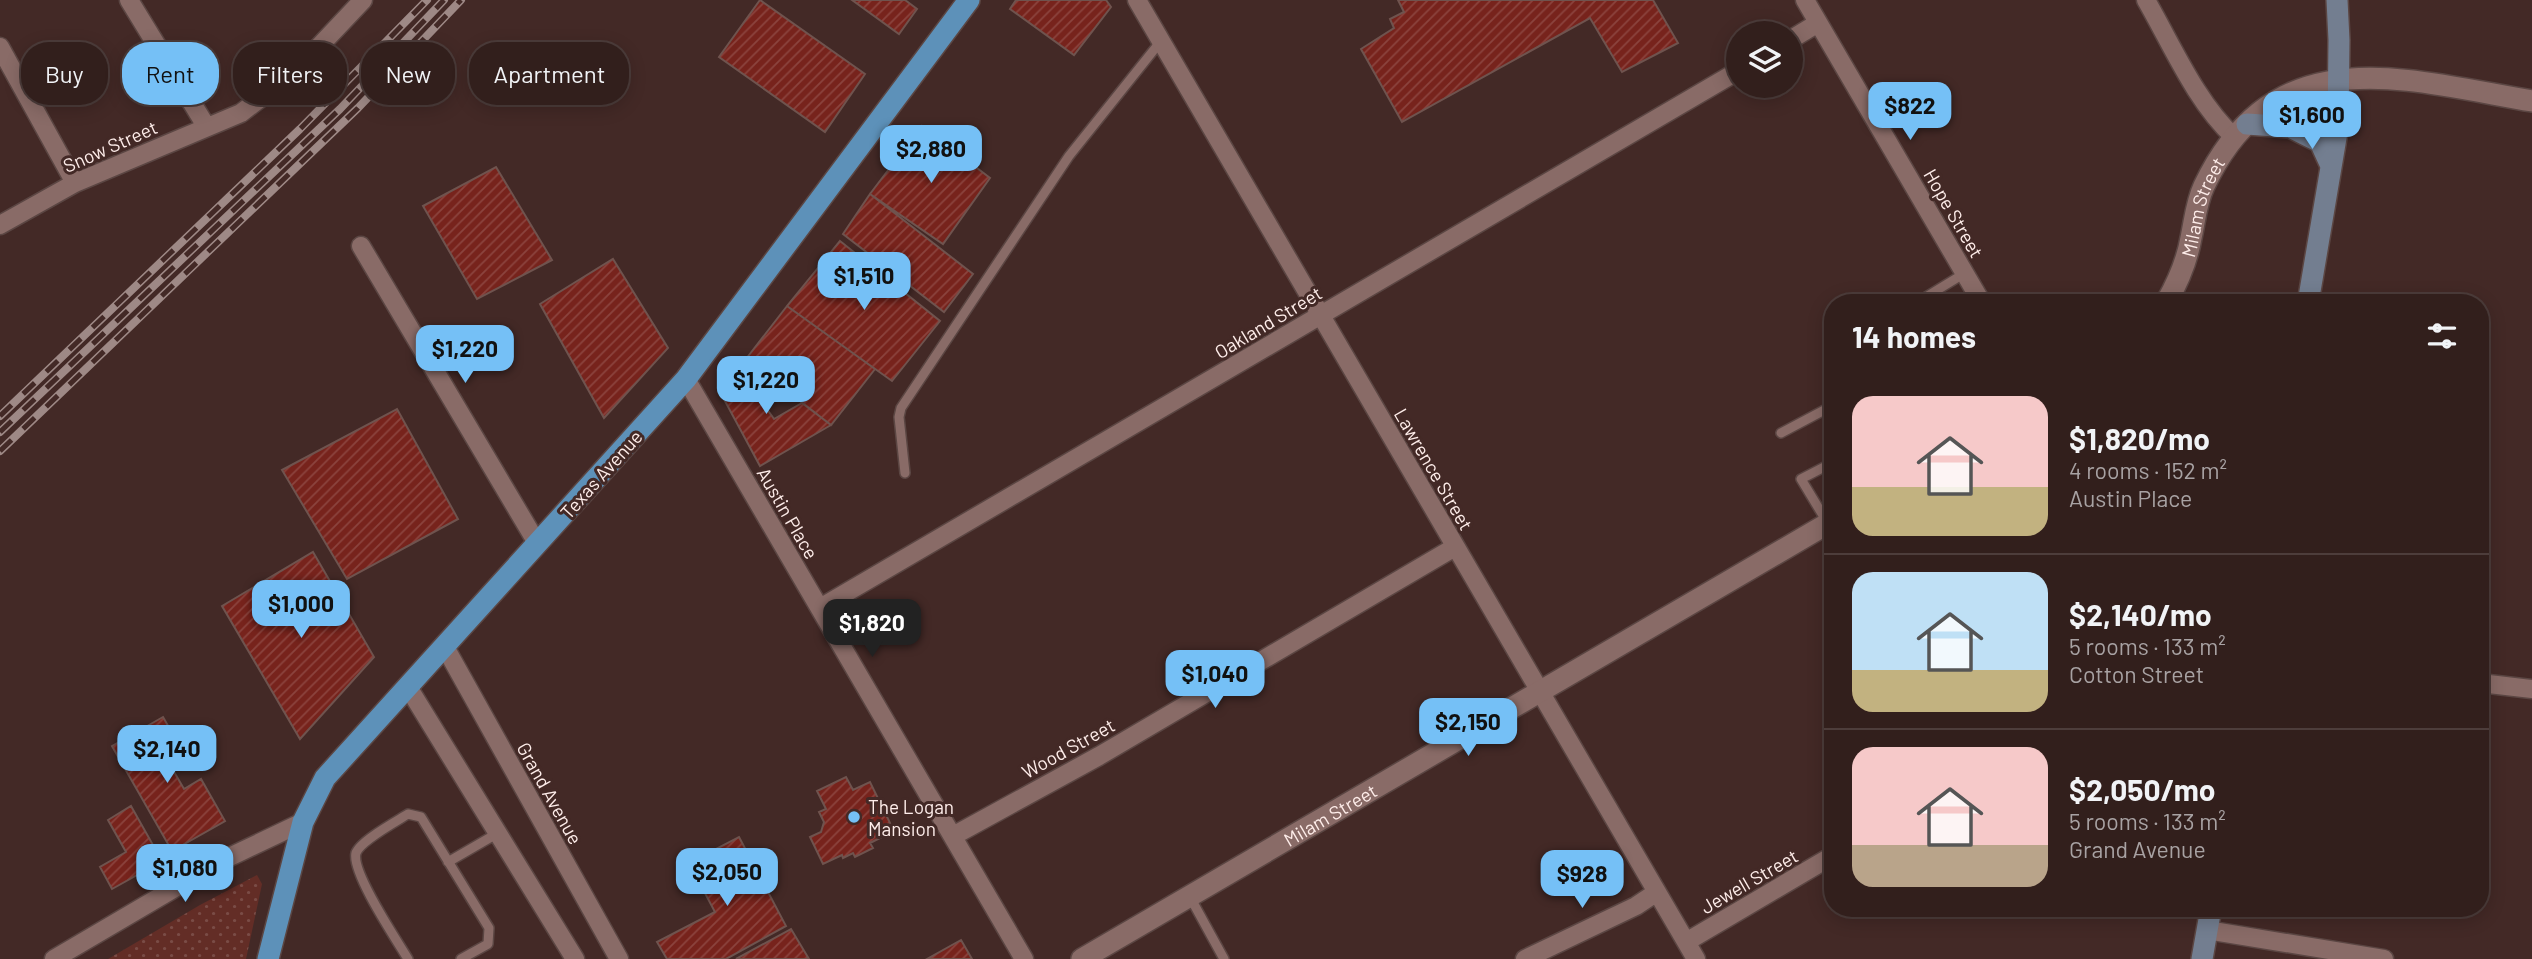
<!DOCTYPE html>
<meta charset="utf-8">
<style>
body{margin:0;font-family:Barlow,sans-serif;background:#3a2725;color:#f1f3f6;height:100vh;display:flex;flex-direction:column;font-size:26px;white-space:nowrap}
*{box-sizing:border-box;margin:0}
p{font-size:23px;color:#a8a2a3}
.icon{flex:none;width:38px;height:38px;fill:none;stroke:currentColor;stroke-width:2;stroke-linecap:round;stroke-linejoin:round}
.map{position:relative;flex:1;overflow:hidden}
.drawer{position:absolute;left:1824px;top:294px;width:665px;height:623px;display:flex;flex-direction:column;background:#321f1c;border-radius:28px;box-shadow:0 4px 18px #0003,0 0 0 2px #4d3d3b}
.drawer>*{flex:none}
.banner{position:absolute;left:21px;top:42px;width:665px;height:63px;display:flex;gap:14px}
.controls{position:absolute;left:1726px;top:21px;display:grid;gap:14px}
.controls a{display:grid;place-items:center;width:77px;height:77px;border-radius:50%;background:#321f1c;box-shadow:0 4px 18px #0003,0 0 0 2px #4d3d3b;font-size:35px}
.price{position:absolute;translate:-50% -60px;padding:0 16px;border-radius:14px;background:#75c0f6;color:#111;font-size:23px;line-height:46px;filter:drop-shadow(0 2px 4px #0008)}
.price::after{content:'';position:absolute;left:50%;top:42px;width:21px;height:16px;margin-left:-10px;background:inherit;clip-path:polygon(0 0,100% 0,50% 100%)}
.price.selected{background:#222;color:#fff}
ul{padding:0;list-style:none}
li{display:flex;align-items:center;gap:21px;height:175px;padding:0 28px}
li+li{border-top:2px solid #4d3d3b}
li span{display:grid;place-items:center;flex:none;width:196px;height:140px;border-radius:21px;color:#555}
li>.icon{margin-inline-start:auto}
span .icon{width:84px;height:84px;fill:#fffc;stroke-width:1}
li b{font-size:30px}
h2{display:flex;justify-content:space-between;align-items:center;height:84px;padding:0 28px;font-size:30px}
.pill{padding:0 24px;border-radius:28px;background:#321f1c;box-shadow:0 4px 18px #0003,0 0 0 2px #4d3d3b;font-size:24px;line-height:63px}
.pill.selected{background:#75c0f6;color:#111}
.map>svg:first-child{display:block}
</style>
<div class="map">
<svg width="2532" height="959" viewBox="0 0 2532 959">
<defs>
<pattern id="park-dots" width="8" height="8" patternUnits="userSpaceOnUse" patternTransform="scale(1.75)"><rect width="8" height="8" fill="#632d26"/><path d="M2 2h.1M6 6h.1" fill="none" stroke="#7a4c46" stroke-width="1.8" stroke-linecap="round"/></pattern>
<pattern id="building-hatch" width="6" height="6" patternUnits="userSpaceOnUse" patternTransform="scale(1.75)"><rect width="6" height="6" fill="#77231c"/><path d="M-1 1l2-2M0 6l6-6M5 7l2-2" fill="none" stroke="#8b433d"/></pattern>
</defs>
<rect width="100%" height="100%" fill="#432926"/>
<path fill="url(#park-dots)" d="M 257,875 L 262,884 L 246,959 L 108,959 L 200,905 Z"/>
<path fill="url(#building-hatch)" stroke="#6f534e" stroke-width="2" d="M 760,0 L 865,74 L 825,132 L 719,57 Z
M 852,0 L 905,0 L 917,9 L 899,34 Z
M 1016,0 L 1106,0 L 1111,7 L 1074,55 L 1010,9 Z
M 1398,0 L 1653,0 L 1678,43 L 1622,72 L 1590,18 L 1402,122 L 1361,49 L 1394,28 L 1390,19 L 1404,12 Z
M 922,126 L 990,178 L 943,244 L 870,194 Z
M 496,167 L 552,260 L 477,299 L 423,206 Z
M 870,194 L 973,274 L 944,312 L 843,234 Z
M 840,241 L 940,321 L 892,381 L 787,306 Z
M 613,259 L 668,348 L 604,418 L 540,304 Z
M 787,306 L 875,369 L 831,425 L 746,359 Z
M 746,359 L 768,377 L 757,395 L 774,419 L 802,403 L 831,425 L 760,466 L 719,390 Z
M 397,409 L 458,519 L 347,579 L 282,470 Z
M 313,552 L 374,657 L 300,739 L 222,606 Z
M 163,717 L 188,761 L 173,770 L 184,789 L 201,779 L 225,821 L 172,851 L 112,746 Z
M 846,777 L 853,790 L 870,782 L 891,825 L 883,829 L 886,835 L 870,843 L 873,848 L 855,857 L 853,853 L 843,858 L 842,855 L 823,864 L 810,837 L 821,832 L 824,822 L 819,812 L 826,809 L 817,791 Z
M 131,806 L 162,861 L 112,889 L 100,867 L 126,852 L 108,820 Z
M 739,837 L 786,926 L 726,959 L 667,959 L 657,942 L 715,912 L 689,863 Z
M 791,929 L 809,959 L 736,959 Z
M 961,940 L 972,959 L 927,959 Z"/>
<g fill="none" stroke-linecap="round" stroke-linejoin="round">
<defs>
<path id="service" d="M 1916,303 L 1965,273
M 1781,433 L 1832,406
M 905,473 L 899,417 L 901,408 L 1069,156 L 1161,41
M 1827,522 L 1801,479 L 1832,463
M 448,862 L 498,833
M 1190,897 L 1224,959
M 408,959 C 396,939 351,872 356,853 C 360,841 397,821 408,814 L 421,817 L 489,928 L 488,944 L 461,959"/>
<path id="minor" d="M 129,0 L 206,126
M 1137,0 L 1696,959
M 1805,0 L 1982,303
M 2146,0 C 2172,45 2196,102 2234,137
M 1790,40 L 1818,23
M 0,47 L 75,183
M 0,225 L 75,183 L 241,113 L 296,71 L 363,0
M 361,246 L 537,543
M 686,379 L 1024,959
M 820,608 L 1738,71
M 445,647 L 619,959
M 2480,683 L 2532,689
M 408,687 L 575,959
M 953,836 L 1099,756 L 1455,547
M 2207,930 L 2384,959
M 1686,942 L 1832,856
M 54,959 L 219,862 L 303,822
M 1525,959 L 1636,906 L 1657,892"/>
<g id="tertiary">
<path id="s1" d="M 2166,303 C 2178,282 2187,261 2191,238 C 2195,220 2196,203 2204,186 C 2275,37 2402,79 2532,101"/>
<path id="s2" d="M 1082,959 L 1832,521"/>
</g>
<path id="secondary" d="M 2247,124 L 2290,127 L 2320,142 L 2331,166
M 2308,303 L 2338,126 L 2339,40 L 2337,0
M 2202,959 L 2211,908"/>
<path id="primary" d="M 268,959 L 303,822 L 325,778 L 686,379 L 969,0"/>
</defs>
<use href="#service" stroke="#5b4643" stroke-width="12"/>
<use href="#minor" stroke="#5b4643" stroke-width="21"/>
<use href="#tertiary" stroke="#5b4643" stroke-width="24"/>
<use href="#secondary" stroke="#5b4643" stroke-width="24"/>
<use href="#primary" stroke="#5b4643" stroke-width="24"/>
<use href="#service" stroke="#896b67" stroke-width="9"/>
<use href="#minor" stroke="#896b67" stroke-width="18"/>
<use href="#tertiary" stroke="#896b67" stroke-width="21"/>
<use href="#secondary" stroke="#737e90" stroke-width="21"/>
<use href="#primary" stroke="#5d91b9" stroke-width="21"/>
<defs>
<path id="rail" d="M 0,416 L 300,129 L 427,0
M 0,432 L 340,109 L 444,0
M 0,451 L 358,108 L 461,0"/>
</defs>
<use href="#rail" stroke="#9e8986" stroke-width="8"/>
<use href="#rail" stroke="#432926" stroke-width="5" stroke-dasharray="16" stroke-linecap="butt"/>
</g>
<circle fill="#75c0f6" stroke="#432926" stroke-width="2.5" cx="854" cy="817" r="7"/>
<g text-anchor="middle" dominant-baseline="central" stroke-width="6" stroke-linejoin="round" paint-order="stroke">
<g font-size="19" fill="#feedea" stroke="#432926">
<text transform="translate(110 146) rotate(-24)">Snow Street</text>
<text stroke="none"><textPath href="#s1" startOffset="103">Milam Street</textPath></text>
<text transform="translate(1954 213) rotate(60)">Hope Street</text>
<text transform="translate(1268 322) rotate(-31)">Oakland Street</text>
<text transform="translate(1434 469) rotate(60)">Lawrence Street</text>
<text transform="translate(601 474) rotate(-48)">Texas Avenue</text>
<text transform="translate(788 513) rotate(60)">Austin Place</text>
<text transform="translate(1068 748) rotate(-29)">Wood Street</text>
<text transform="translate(550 793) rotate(61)">Grand Avenue</text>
<text stroke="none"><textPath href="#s2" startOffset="287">Milam Street</textPath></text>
<text transform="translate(1749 881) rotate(-30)">Jewell Street</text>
</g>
<g font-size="19" fill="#feedea" stroke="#432926" text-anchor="start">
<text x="868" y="806">The Logan<tspan x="868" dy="22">Mansion</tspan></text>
</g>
</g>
</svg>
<div class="controls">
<a><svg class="icon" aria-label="layers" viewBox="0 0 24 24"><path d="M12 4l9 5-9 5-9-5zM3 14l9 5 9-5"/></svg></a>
</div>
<b class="price" style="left:1910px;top:142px">$822</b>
<b class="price" style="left:2312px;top:151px">$1,600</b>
<b class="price" style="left:931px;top:185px">$2,880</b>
<b class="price" style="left:864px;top:312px">$1,510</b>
<b class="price" style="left:465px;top:385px">$1,220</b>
<b class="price" style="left:766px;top:416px">$1,220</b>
<b class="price" style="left:301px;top:640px">$1,000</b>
<b class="price selected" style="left:872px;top:659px">$1,820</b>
<b class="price" style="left:1215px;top:710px">$1,040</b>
<b class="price" style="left:1468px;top:758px">$2,150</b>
<b class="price" style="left:167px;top:785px">$2,140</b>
<b class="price" style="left:185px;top:904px">$1,080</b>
<b class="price" style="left:727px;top:908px">$2,050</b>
<b class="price" style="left:1582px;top:910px">$928</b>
<div class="banner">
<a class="pill">Buy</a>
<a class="pill selected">Rent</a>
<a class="pill">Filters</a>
<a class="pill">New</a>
<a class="pill">Apartment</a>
</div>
<section class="drawer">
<h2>14 homes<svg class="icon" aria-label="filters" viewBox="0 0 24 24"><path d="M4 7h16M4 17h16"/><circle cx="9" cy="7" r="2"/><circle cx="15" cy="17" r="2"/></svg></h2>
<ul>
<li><span style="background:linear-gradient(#f6c9c9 65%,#c2b280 0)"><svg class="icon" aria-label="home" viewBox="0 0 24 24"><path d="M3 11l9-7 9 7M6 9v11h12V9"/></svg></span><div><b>$1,820/mo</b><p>4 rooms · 152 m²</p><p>Austin Place</p></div></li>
<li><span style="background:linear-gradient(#bfe0f5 70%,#c2b280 0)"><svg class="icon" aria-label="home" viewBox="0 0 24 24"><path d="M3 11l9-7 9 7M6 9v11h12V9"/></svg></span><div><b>$2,140/mo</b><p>5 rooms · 133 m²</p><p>Cotton Street</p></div></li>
<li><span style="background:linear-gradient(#f6c9c9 70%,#b9a48a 0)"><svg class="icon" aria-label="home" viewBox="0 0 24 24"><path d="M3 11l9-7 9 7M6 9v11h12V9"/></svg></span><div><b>$2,050/mo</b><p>5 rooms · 133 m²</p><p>Grand Avenue</p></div></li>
</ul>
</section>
</div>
